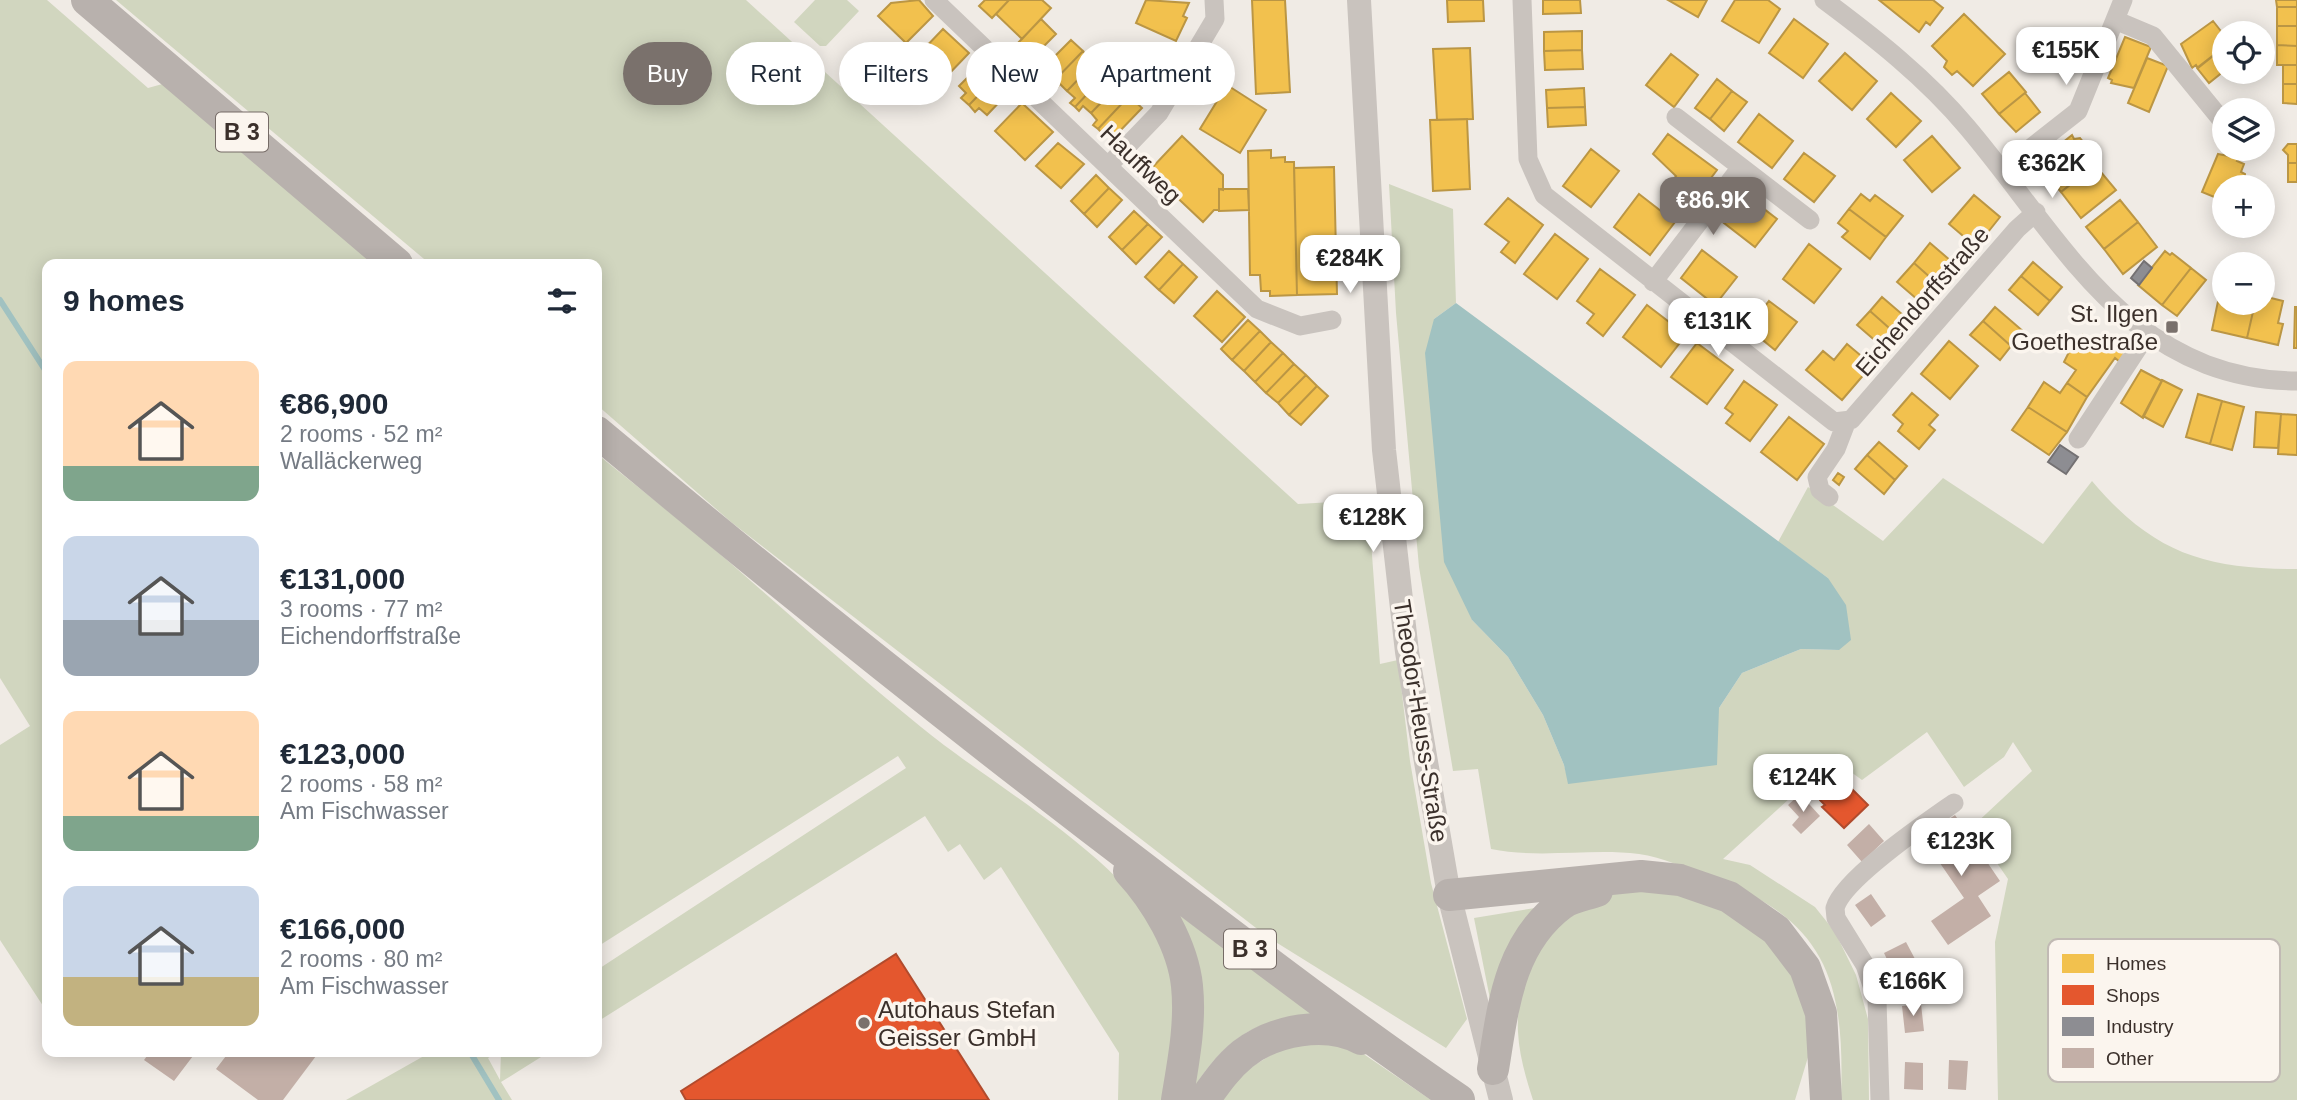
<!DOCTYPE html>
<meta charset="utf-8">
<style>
body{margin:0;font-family:Helvetica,sans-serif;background:#f2f2f3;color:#1f2937;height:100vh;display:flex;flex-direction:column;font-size:26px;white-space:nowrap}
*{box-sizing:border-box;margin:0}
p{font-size:23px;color:#747a83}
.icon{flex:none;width:38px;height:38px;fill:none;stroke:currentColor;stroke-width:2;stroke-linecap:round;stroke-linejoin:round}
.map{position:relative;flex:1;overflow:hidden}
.panel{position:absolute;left:42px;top:259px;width:560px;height:798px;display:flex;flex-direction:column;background:#fff;border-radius:14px;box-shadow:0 4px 18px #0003}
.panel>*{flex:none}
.hud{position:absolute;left:623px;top:42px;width:665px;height:63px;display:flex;gap:14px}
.tools{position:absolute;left:2212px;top:21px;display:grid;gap:14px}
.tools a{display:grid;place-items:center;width:63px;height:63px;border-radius:50%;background:#fff;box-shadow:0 4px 18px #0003;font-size:35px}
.price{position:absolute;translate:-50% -60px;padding:0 16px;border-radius:14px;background:#fff;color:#222;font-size:23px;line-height:46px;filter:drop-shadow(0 2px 4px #0008)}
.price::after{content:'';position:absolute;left:50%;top:42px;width:21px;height:16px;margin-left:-10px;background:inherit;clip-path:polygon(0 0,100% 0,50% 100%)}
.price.current{background:#7a716c;color:#fff}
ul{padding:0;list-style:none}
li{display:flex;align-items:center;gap:21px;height:175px;padding:0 21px}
li span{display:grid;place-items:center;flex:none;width:196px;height:140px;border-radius:14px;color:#555}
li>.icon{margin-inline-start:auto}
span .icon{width:84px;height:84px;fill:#fffc;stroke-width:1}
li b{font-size:30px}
h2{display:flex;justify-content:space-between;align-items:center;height:84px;padding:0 21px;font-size:30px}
.tag{padding:0 24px;border-radius:32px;background:#fff;box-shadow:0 4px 18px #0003;font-size:24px;line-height:63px}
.tag.current{background:#7a716c;color:#fff}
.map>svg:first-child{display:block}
</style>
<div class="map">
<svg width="2297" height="1100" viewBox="0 0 2297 1100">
<rect width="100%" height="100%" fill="#f0ebe5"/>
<path fill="#d1d6bf" d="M 0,0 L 47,0 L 148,88 L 166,83 L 374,264 L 47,264 L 47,1012 L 0,940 L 0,745 L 30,726 L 0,678 Z
M 116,0 L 746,0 L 1298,504 L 1368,500 L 1380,664 L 1398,660 L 1410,761 L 1431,883 L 1467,1019 L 1446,1048 L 1269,938 L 731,522 L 597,405 L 597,264 L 430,264 Z
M 815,0 L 847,0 L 859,11 L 826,46 L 820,46 L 794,22 Z
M 1389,184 L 1453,209 L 1456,303 L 1434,319 L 1472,620 L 1508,657 L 1543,715 L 1564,765 L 1569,783 L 1719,708 L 1742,673 L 1801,649 L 1839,650 L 1828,578 L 1778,542 L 1808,487 L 1883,541 L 1943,478 L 2043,544 L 2092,481 C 2153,553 2204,569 2297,569 L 2297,1100 L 1998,1100 L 1995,942 L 2008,879 L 1972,827 L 2032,771 L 2013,742 L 2004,757 L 1964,787 L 1927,732 L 1862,780 L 1833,759 L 1723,859 L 1750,865 L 1815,907 L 1835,932 L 1856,975 L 1868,1019 L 1869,1100 L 1841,1100 C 1845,982 1828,920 1710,877 C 1688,869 1662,857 1639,854 C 1590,848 1540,859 1491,849 L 1478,769 L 1453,771 L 1419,567 L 1396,313 Z
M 597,454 C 649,496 702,537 752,582 C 808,631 863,680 921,727 C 991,785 1135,864 1167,948 C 1186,996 1174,1050 1170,1100 L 1118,1100 L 1119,1053 L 1001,867 L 984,880 L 960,844 L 948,852 L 925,816 L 597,1022 L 597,970 L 906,768 L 898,756 L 597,947 Z
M 1635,888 L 1693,896 L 1746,922 L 1783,951 L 1804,990 L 1812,1044 L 1795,1100 L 1533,1100 C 1526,1078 1519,1055 1518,1032 C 1515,984 1542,921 1588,901 C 1602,895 1620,892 1635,888 Z
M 1541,907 L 1490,999 L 1474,918 Z
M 1171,909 L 1318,1017 C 1255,1014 1219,1045 1189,1096 Z
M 1293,1042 L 1346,1042 L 1431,1100 L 1219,1100 L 1238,1075 Z
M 431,1052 L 498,1052 L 488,1058 L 500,1080 L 501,1052 L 549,1052 L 501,1082 L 512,1100 L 346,1100 Z"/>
<path fill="#a1c2c1" d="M 1456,303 L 1828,578 L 1846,605 L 1851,640 L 1839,650 L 1801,649 L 1742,673 L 1719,708 L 1717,765 L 1568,784 L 1564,765 L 1543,715 L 1508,657 L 1472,620 L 1444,562 L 1425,353 L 1434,319 Z"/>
<path fill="#f2c14e" stroke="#bb9644" stroke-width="2" d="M 919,0 L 933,16 L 906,43 L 878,16 L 891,3 Z
M 985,0 L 1009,0 L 992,18 L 979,6 Z
M 1009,0 L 1042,0 L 1051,8 L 1022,39 L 996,14 Z
M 1146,0 L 1189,3 L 1183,16 L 1187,18 L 1176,41 L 1136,23 Z
M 1252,0 L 1285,0 L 1290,92 L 1256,94 Z
M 1447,0 L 1483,0 L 1484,21 L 1448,22 Z
M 1543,0 L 1580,0 L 1581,13 L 1543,14 Z
M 1668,0 L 1707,0 L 1698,17 Z
M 1735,0 L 1768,0 L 1780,9 L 1759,43 L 1722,21 Z
M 1879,0 L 1933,0 L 1943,8 L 1930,25 L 1926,22 L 1919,32 Z
M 2276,0 L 2297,0 L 2297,7 L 2277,7 Z
M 2277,7 L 2297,7 L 2297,26 L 2277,26 Z
M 1964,14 L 2005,54 L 1973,86 L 1957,71 L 1952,75 L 1944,67 L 1947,61 L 1932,46 Z
M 1041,19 L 1056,34 L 1031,59 L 1016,45 Z
M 1794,19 L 1828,44 L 1803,78 L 1769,53 Z
M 2213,21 L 2224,35 L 2224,47 L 2198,68 L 2196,65 L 2192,68 L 2181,44 Z
M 2277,26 L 2297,26 L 2297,46 L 2277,45 Z
M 943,29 L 969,53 L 945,78 L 920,53 Z
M 1582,31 L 1582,50 L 1544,51 L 1544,32 Z
M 2125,37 L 2151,47 L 2134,88 L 2111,83 L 2112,80 L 2108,78 Z
M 1071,40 L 1083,51 L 1051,84 L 1047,81 L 1051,76 L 1043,68 Z
M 2277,45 L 2297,46 L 2297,65 L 2277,65 Z
M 2224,47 L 2224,71 L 2209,83 L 2197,68 Z
M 1470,48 L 1473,119 L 1437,120 L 1433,49 Z
M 1582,50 L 1583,69 L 1545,70 L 1544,51 Z
M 1083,51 L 1094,63 L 1067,91 L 1060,84 L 1056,89 L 1051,84 Z
M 1845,53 L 1877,81 L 1852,110 L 1819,81 Z
M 1671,54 L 1698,75 L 1674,107 L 1646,85 Z
M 2147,58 L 2168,66 L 2149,112 L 2128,103 Z
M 1094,63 L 1106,74 L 1075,107 L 1070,103 L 1075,98 L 1067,91 Z
M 987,64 L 998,75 L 969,105 L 961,98 L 966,93 L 959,86 L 977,68 L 983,68 Z
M 2283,65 L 2297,65 L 2297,84 L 2283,84 Z
M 2009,72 L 2026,92 L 1999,114 L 1982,94 Z
M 1200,73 L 1206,76 L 1201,84 L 1196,80 Z
M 1106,74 L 1118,85 L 1091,113 L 1083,106 L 1079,111 L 1075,107 Z
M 998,75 L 1006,82 L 1002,86 L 1006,95 L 987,115 L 979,108 L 975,112 L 969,105 Z
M 1717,79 L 1732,91 L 1710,119 L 1695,108 Z
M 2283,84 L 2297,84 L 2297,104 L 2283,103 Z
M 1118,85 L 1129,96 L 1098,129 L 1093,125 L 1097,120 L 1091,113 Z
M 1227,85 L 1266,110 L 1240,153 L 1200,129 Z
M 1584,88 L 1585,107 L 1547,108 L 1546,90 Z
M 1732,91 L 1747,102 L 1724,131 L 1710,119 Z
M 1891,93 L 1921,121 L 1896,147 L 1867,119 Z
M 2025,93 L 2040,112 L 2016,132 L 1999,114 Z
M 1129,96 L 1142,108 L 1115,136 L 1106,128 L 1102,133 L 1098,129 Z
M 1022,103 L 1053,132 L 1025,160 L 995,131 Z
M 1585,107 L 1586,125 L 1548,127 L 1547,108 Z
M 1759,114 L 1793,141 L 1772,168 L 1738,142 Z
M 1467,119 L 1470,189 L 1433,191 L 1430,120 Z
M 1668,134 L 1717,170 L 1689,207 L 1666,189 L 1676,176 L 1653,154 Z
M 2072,135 L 2074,139 L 2080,138 L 2088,148 L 2086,154 L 2095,165 L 2061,192 L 2037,163 Z
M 1182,136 L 1223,175 L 1223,190 L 1219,189 L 1219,210 L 1214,210 L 1203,222 L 1149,171 Z
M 1932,136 L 1960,168 L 1932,192 L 1904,160 Z
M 1058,143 L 1084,164 L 1061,188 L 1036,166 Z
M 2288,144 L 2297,144 L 2297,163 L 2288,163 L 2288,155 L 2283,150 Z
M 1591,149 L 1619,171 L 1591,207 L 1563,186 Z
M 1271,150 L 1271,158 L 1285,157 L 1285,162 L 1294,162 L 1297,295 L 1270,296 L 1270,291 L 1261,291 L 1260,275 L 1250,275 L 1248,151 Z
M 1804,153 L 1835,176 L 1814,202 L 1784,179 Z
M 2218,154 L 2239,158 L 2237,161 L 2244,164 L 2241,172 L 2245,174 L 2243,187 L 2224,187 L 2224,201 L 2202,192 Z
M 2288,163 L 2297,163 L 2297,182 L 2288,182 Z
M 2095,165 L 2116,190 L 2081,218 L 2061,192 Z
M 1334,167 L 1337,294 L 1297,295 L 1294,168 Z
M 1096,175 L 1109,188 L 1084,214 L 1071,201 Z
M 1109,188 L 1122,200 L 1097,227 L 1084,214 Z
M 1219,189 L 1248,189 L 1249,210 L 1219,211 Z
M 1639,194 L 1675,222 L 1650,255 L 1614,227 Z
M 1861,194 L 1870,201 L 1875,195 L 1903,216 L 1886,237 L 1849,209 Z
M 1746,195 L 1777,219 L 1755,247 L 1724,223 Z
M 1974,195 L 2000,217 L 1976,247 L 1949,224 Z
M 1508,198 L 1543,225 L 1515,263 L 1501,252 L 1509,242 L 1485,224 Z
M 2120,200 L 2138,222 L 2104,249 L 2086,227 Z
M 1849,209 L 1886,237 L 1870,259 L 1842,237 L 1848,231 L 1838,223 Z
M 1134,211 L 1148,224 L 1122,250 L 1109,237 Z
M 2138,222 L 2157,247 L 2123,274 L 2104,249 Z
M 1148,224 L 1162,237 L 1136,264 L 1122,250 Z
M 1555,234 L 1588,259 L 1557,299 L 1524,274 Z
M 1930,243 L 1958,267 L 1941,287 L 1914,263 Z
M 1809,244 L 1841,269 L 1814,303 L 1783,279 Z
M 1702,250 L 1737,277 L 1715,305 L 1681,278 Z
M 1169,251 L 1183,264 L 1159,290 L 1145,277 Z
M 2165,251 L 2170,255 L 2172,253 L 2191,268 L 2162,305 L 2138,285 Z
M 2033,262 L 2062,287 L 2050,301 L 2021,276 Z
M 1914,263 L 1941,287 L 1925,306 L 1897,282 Z
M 1183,264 L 1197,277 L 1174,303 L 1159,290 Z
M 2191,268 L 2206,280 L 2177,316 L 2162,305 Z
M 1600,269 L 1635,295 L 1603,336 L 1587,323 L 1594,314 L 1577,301 Z
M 2021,276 L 2050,301 L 2038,315 L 2009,290 Z
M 2221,287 L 2224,287 L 2224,303 L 2255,303 L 2247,338 L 2212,330 Z
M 1217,291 L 1245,317 L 1222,342 L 1194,316 Z
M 2263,296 L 2283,301 L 2278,323 L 2283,324 L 2278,345 L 2247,338 L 2255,303 L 2263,303 Z
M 1882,297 L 1910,321 L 1897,335 L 1870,311 Z
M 1769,301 L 1797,322 L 1775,350 L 1748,328 Z
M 1647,305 L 1686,335 L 1661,367 L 1623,337 Z
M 1995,307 L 2024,332 L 2011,346 L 1983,321 Z
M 2295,307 L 2297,307 L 2297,348 L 2294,348 Z
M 1870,311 L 1897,335 L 1885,349 L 1857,325 Z
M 1248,320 L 1260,331 L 1232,360 L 1221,349 Z
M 1983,321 L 2011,346 L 2000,360 L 1970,335 Z
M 1260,331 L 1271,342 L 1244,371 L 1232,360 Z
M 2083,335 L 2103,350 L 2111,339 L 2127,350 L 2120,362 L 2115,358 L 2087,397 L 2067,383 L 2076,370 L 2064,362 L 2071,348 L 2073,349 Z
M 1949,341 L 1978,366 L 1950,399 L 1921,374 Z
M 1271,342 L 1283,353 L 1255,382 L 1244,371 Z
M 1697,343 L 1733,370 L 1707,404 L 1671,377 Z
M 1847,344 L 1872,365 L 1842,400 L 1806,370 L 1823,351 L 1834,360 Z
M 1283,353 L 1294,364 L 1266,393 L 1255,382 Z
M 1294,364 L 1306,375 L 1278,403 L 1266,393 Z
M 2141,370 L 2162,381 L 2143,418 L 2121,403 Z
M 1306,375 L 1317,386 L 1289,415 L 1278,403 Z
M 2162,380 L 2182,390 L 2163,427 L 2143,416 Z
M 1744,381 L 1777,405 L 1750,441 L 1726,423 L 1733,414 L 1725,408 Z
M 2044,382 L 2060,393 L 2067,383 L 2087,397 L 2067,432 L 2028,407 Z
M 1317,386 L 1328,396 L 1301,425 L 1289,415 Z
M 1912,393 L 1938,415 L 1929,425 L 1935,430 L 1919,449 L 1898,431 L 1903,424 L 1893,415 Z
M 2198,394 L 2222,401 L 2210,444 L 2186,437 Z
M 2222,401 L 2244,407 L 2232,450 L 2210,444 Z
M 2028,407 L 2067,432 L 2049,455 L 2012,430 Z
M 2256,412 L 2281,414 L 2278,448 L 2254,447 Z
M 2281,414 L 2297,415 L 2297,455 L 2278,454 Z
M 1789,417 L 1824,444 L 1797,480 L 1761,452 Z
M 1879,442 L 1907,466 L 1895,480 L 1867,455 Z
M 1867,455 L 1895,480 L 1884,494 L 1855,469 Z
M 1838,473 L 1844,477 L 1839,485 L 1833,480 Z"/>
<path fill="#e4572e" stroke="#b14b2d" stroke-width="2" d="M 1830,781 L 1840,782 L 1845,787 L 1847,784 L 1868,805 L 1844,828 L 1822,807 L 1825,805 L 1820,800 L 1820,790 Z
M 896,954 L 989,1100 L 686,1100 L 681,1091 Z"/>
<path fill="#8d8d92" stroke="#747173" stroke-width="2" d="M 2144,261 L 2152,268 L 2139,285 L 2131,278 Z
M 2060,445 L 2078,457 L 2066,474 L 2048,462 Z"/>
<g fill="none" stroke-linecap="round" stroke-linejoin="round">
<path stroke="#a1c2c1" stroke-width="6" d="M 0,300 L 47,373
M 470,1052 L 499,1100"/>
</g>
<path fill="#c3afa7" d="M 1800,794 L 1820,816 L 1801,834 L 1792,825 L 1799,817 L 1788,805 Z
M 1955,815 L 2000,881 L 1978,896 L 1991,916 L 1948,945 L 1931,921 L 1964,898 L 1922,837 Z
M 1869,824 L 1884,841 L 1862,862 L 1847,845 Z
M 1871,894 L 1886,916 L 1871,927 L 1855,905 Z
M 1906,942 L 1915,959 L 1910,962 L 1913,969 L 1896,978 L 1884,953 Z
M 1921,1004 L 1924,1031 L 1905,1033 L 1902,1006 Z
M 150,1052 L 196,1052 L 174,1081 L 144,1060 Z
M 229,1052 L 310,1052 L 316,1056 L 283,1100 L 258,1100 L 216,1069 Z
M 1949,1060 L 1968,1061 L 1966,1090 L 1948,1089 Z
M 1905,1062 L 1923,1063 L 1923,1090 L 1904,1089 Z"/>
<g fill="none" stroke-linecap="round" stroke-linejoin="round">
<path stroke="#c9c3be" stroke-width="19" d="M 934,0 L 1257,309 L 1300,326 L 1332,320
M 1522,0 L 1528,159 L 1544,195 L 1834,422 L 1851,420 L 2017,229 L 2036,212
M 1824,0 C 1875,38 1926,78 1967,127 C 2063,240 2128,379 2297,381
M 2115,20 L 2153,36 L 2224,123
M 1676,117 L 1810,220
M 1108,166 L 1159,113 L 1215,19 L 1214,0
M 2003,170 L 2078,111 L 2123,0
M 1653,282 L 1741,167
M 2078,439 L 2147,334
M 1829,497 L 1820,490 L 1817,477 L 1836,449 L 1846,423
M 1880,1100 L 1877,1000 L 1865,965 L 1836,918 L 1835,908 C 1843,879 1927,822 1954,803"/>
<path stroke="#c9c3be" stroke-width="24" d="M 1359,0 L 1384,450 L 1407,652 L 1449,895 L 1501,1100"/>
<path stroke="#b8b1ad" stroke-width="32" d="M 87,0 L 397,264
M 597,432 C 779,584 964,732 1154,876 C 1254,952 1355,1029 1459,1100
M 1129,871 C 1156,900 1183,946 1187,986 C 1191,1024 1183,1063 1177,1100
M 1449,895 L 1641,876 L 1680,880 L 1729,897 L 1776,930 L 1805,968 L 1821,1013 L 1826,1100
M 1493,1069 C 1503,1009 1508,944 1562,904 C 1571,897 1586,895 1597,891
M 1204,1100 C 1216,1083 1227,1067 1243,1054 C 1274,1030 1326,1020 1361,1039"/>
</g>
<g fill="#7a716c" stroke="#fbf5ee" stroke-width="2.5">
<rect x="2165" y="320" width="14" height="14" rx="3.5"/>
<circle cx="864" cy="1023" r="7"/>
</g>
<g text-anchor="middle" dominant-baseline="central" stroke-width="7" stroke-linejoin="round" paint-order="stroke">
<g fill="#fbf5ee" stroke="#756b66" stroke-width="2">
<rect x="216" y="112.5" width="52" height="39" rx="5"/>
<rect x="1224" y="929.5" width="52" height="39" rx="5"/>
</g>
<g font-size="23" font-weight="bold" fill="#3b302b">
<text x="242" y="132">B 3</text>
<text x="1250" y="949">B 3</text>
</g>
<g font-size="24" fill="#3b302b" stroke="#fbf5ee">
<text transform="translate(1141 164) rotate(44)">Hauffweg</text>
<text transform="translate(1922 301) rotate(-49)">Eichendorffstraße</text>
<text transform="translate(1421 721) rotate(81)">Theodor-Heuss-Straße</text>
</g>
<g font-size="24" fill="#3b302b" stroke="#fbf5ee" text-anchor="end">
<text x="2158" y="313">St. Ilgen<tspan x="2158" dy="28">Goethestraße</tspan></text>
<text x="878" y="1009" text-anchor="start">Autohaus Stefan<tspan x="878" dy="28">Geisser GmbH</tspan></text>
</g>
</g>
<rect x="2048" y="939" width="232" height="143" rx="10" fill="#fbf5ee" stroke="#c1bab4" stroke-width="2"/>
<rect x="2062" y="954" width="32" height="19" fill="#f2c14e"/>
<rect x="2062" y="985" width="32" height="20" fill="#e4572e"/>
<rect x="2062" y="1017" width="32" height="19" fill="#8d8d92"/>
<rect x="2062" y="1048" width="32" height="20" fill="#c3afa7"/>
<g font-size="19" fill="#3b302b">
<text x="2106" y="970">Homes</text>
<text x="2106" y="1002">Shops</text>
<text x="2106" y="1033">Industry</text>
<text x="2106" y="1065">Other</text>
</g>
</svg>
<div class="tools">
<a><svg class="icon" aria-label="locate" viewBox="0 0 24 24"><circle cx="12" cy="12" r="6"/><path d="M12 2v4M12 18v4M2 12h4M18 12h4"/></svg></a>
<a><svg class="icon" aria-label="layers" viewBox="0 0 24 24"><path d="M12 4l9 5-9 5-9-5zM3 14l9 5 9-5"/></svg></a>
<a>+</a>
<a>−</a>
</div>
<b class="price" style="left:2066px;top:87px">€155K</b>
<b class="price" style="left:2052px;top:200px">€362K</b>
<b class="price current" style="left:1713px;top:237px">€86.9K</b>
<b class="price" style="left:1350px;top:295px">€284K</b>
<b class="price" style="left:1718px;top:358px">€131K</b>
<b class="price" style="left:1373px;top:554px">€128K</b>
<b class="price" style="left:1803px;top:814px">€124K</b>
<b class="price" style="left:1961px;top:878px">€123K</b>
<b class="price" style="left:1913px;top:1018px">€166K</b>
<div class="hud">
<a class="tag current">Buy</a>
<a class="tag">Rent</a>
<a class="tag">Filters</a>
<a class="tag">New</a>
<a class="tag">Apartment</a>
</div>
<section class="panel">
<h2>9 homes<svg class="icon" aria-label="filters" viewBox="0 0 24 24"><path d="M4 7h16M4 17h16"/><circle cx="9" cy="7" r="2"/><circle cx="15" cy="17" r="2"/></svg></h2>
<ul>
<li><span style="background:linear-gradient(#ffd9b3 75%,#7fa58c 0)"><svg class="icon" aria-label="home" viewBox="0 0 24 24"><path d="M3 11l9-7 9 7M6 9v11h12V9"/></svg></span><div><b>€86,900</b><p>2 rooms · 52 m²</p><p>Walläckerweg</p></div></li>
<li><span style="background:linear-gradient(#c9d6e8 60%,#9aa5b1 0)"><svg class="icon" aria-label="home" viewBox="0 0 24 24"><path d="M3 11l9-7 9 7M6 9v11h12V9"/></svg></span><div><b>€131,000</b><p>3 rooms · 77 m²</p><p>Eichendorffstraße</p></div></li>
<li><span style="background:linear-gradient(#ffd9b3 75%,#7fa58c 0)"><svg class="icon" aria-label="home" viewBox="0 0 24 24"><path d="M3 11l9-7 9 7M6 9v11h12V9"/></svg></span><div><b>€123,000</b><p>2 rooms · 58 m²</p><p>Am Fischwasser</p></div></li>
<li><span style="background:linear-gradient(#c9d6e8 65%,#c2b280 0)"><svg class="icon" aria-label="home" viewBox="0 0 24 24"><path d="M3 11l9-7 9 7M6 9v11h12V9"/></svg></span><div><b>€166,000</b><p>2 rooms · 80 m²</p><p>Am Fischwasser</p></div></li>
</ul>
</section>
</div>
